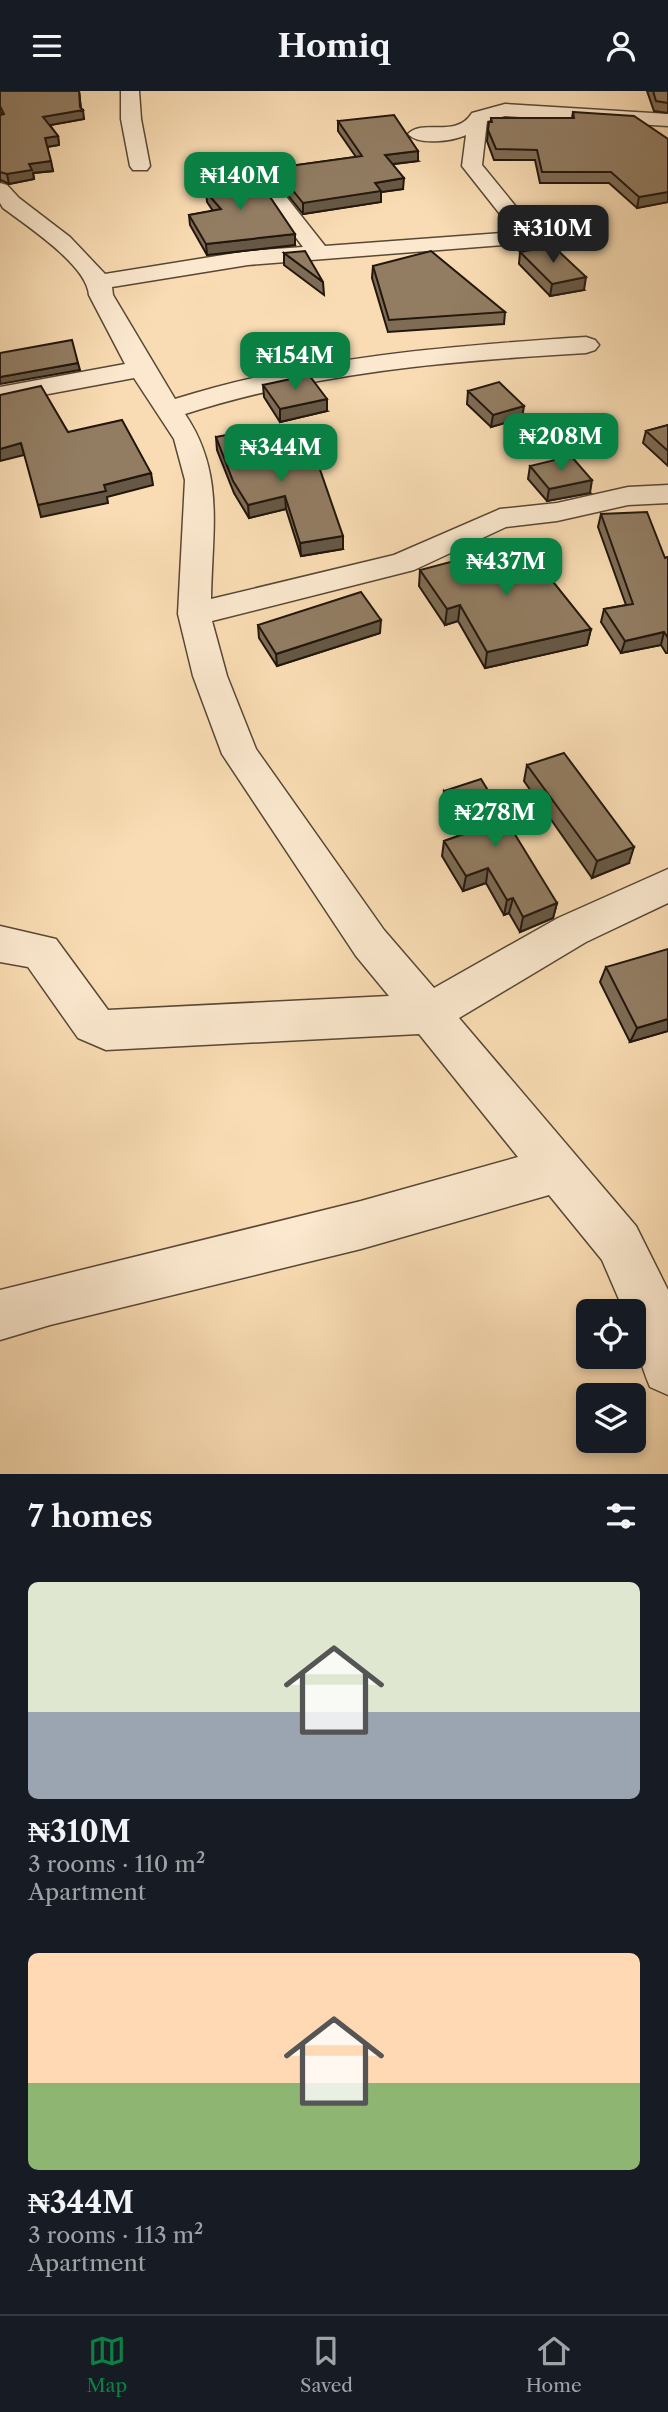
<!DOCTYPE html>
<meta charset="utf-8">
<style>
body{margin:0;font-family:"Libre Caslon Text",serif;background:#242831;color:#f1f3f6;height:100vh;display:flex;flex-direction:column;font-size:26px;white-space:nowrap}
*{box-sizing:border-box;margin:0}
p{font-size:23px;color:#9ea1a6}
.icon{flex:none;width:38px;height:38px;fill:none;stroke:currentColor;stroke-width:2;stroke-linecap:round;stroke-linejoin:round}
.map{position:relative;height:1383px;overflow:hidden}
.panel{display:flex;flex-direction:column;background:#171b24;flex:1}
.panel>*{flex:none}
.controls{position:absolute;left:576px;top:1208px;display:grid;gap:14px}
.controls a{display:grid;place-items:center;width:70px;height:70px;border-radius:10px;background:#171b24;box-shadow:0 4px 10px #0003;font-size:35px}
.price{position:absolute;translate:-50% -60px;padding:0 16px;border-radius:14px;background:#0b8043;color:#fff;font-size:23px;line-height:46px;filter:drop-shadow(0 2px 4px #0008)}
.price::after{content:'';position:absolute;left:50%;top:42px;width:21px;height:16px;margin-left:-10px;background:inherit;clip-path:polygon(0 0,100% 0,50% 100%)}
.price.active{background:#222;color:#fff}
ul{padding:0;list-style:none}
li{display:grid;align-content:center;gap:14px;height:371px;padding:0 28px}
li span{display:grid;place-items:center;height:217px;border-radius:10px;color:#555}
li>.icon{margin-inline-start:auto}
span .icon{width:126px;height:126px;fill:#fffc;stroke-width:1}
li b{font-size:30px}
h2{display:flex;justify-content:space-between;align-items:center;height:84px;padding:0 28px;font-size:30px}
header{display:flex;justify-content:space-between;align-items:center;height:91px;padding:0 28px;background:#171b24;font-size:32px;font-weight:700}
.tab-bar{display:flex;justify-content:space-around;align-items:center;height:98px;border-top:2px solid #363941;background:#171b24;font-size:19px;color:#9ea1a6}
.tab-bar a{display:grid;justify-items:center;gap:4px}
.tab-bar .active{color:#0b8043}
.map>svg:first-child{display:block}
</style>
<header><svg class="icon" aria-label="menu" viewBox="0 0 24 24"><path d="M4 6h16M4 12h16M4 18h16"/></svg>Homiq<svg class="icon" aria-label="person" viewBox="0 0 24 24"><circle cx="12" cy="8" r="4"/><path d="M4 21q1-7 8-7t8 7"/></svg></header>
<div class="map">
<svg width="668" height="1383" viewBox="0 0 668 1383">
<rect width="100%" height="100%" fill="#f9dcb3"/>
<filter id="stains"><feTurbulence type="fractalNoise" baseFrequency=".00286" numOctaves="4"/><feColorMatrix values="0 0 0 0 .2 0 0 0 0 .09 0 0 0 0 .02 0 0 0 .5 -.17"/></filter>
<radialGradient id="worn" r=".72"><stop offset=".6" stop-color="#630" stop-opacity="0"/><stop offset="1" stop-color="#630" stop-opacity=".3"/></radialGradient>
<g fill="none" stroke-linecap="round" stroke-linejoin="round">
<defs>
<path id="street" d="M 121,0 L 139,0 L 141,28 L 150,75 L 147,79 L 133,79 L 130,75 L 121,28 Z
M 505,13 L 668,23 L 668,35 L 505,25 L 487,30 L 482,74 L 535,139 L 515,153 L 248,174 L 112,196 L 113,204 L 175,308 C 309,266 447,255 586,246 L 595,249 L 599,254 L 595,259 L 586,262 C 450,270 315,281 185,323 C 225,382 212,439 211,508 L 394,464 L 500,418 L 557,412 L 628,396 L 668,394 L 668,412 L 628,414 L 557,430 L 506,436 L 414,479 L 212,530 L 227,585 L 256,658 L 384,839 L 434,897 L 558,827 L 668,778 L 668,812 L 586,851 L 459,927 L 636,1135 L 668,1199 L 668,1304 L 650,1296 C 639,1270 634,1248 634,1220 L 624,1220 L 602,1169 L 549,1104 L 361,1158 L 50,1234 L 0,1249 L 0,1199 L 361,1110 L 518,1066 L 419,943 L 106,959 L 78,947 L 28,876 L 0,871 L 0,835 L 56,848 L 108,919 L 389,905 L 356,865 L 222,663 L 193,585 L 178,523 L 185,389 L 174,348 L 134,287 L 0,312 L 0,296 L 125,273 L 89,204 C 87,174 27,135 3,117 L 0,112 L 0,92 L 7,94 L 19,107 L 70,146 L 105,183 L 248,160 L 303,156 L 266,106 L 254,98 L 253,86 L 263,80 L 270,82 L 275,95 L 280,98 L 325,155 L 502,142 L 511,137 L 462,75 L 466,44 C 452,50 419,55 408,43 C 422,27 456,48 472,22 Z"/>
</defs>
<use href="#street" stroke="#584836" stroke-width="3"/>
<use href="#street" fill="#fbe8ce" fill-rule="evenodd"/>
</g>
<path fill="#7e6c55" stroke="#22160d" stroke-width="2" d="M 0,0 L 79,0 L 81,17 L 84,28 L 50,34 L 58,45 L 59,54 L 47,56 L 53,80 L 33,82 L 34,88 L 9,93 L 1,89 L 0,91 L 0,24 L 2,23 L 0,21 Z
M 647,0 L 668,0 L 668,22 L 654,20 Z
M 573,21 L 668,48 L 668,111 L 637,117 L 609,92 L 540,92 L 535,69 L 494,69 L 487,50 L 489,31 L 491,31 L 491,27 L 572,27 Z
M 338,30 L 418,70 L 393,73 L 403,98 L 381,101 L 381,111 L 303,123 L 275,88 L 275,77 L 356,66 L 338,40 Z
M 210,88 L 252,90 L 295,154 L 207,164 L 190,134 L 189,124 L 213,120 L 207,111 L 206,101 L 211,100 Z
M 520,161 L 584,199 L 550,205 L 519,173 Z
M 284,162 L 323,191 L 324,204 L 284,174 Z
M 373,175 L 505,221 L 504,233 L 388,241 L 372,187 Z
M 263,294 L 327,320 L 280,331 L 264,306 Z
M 468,300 L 522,327 L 491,336 L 467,313 Z
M 668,334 L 668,375 L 643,352 L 646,340 Z
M 216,346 L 281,376 L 343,458 L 301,465 L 286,418 L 249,427 L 234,402 L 217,359 Z
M 530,375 L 590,402 L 547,410 L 528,388 Z
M 601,423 L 665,467 L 668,466 L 668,562 L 666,562 L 661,554 L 621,562 L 601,531 L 604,518 L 626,514 L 598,436 Z
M 420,479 L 591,538 L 587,554 L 485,577 L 458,530 L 445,534 L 419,495 Z
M 258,534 L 380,542 L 277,575 L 259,547 Z
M 527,674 L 629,772 L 592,787 L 524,690 Z
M 444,700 L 557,812 L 553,827 L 520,841 L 509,822 L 504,824 L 486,792 L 463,800 L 442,765 L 444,750 L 458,745 L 442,716 Z
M 606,876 L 668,940 L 630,951 L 600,891 Z"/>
<path fill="#665845" stroke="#22160d" stroke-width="2" d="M 79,0 L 81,20 L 83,19 L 84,28 L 45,35 L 43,26 Z
M 58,45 L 59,54 L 46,56 L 45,47 Z
M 418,60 L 418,70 L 385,74 L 385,64 Z
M 51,70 L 53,80 L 33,82 L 34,88 L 9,93 L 7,83 L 29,73 Z
M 404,87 L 403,98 L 381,101 L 381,111 L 303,123 L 303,112 L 375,92 Z
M 668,101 L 668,111 L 637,117 L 639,106 Z
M 295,143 L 295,154 L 207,164 L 206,153 Z
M 586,186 L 584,199 L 550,205 L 552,193 Z
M 78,272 L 80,279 L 0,293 L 0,286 Z
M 327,308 L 327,320 L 280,331 L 280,318 Z
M 524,315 L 522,327 L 491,336 L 493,324 Z
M 21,352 L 24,364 L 0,370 L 0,358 Z
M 151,382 L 153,394 L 107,406 L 108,412 L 41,426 L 38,414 L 104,394 Z
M 592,389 L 590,402 L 547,410 L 549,398 Z
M 285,405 L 286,418 L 249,427 L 248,414 Z
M 343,445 L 343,458 L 301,465 L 300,452 Z
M 460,514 L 458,530 L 445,534 L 447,518 Z
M 381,529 L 380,542 L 277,575 L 276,563 Z
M 591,538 L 587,554 L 485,577 L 487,561 Z
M 664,541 L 661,554 L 621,562 L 625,550 Z
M 634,756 L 629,772 L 592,787 L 597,770 Z
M 488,777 L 486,792 L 463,800 L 466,785 Z
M 513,807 L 509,822 L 504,824 L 507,809 Z
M 557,812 L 553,827 L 520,841 L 523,826 Z
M 668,928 L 668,940 L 630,951 L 637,937 Z"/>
<path fill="#927d63" stroke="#22160d" stroke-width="2" d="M 0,0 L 79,0 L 80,16 L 83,19 L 43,26 L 58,45 L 45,47 L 51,70 L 29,73 L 32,79 L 7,83 L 0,81 L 0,24 L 4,23 L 0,15 Z
M 653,0 L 668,0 L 668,12 L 656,10 Z
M 573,21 L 634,25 L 668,48 L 668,101 L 639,106 L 611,81 L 542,81 L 537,59 L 496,58 L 488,39 L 489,31 L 492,31 L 491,27 L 574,27 Z
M 394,24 L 418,60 L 385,64 L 404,87 L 375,92 L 381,100 L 303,112 L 275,77 L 362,65 L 338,30 Z
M 250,80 L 252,90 L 264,97 L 295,143 L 206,153 L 189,124 L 221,118 L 206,101 L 220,98 L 210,88 Z
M 553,155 L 586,186 L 552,193 L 520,161 Z
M 305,160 L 323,191 L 284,162 Z
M 431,160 L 505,221 L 389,229 L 373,175 Z
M 72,249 L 78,272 L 0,286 L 0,262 Z
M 309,284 L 327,308 L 280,318 L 263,294 Z
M 499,291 L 524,315 L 493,324 L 468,300 Z
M 41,295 L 68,341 L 122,329 L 151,382 L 104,394 L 106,400 L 38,414 L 21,352 L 0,358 L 0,304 Z
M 668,334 L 668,360 L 646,340 Z
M 263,337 L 281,376 L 317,370 L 343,445 L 300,452 L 285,405 L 248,414 L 233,390 L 216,346 Z
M 571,365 L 592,389 L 549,398 L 530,375 Z
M 647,421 L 665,467 L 668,466 L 668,547 L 664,541 L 625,550 L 604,518 L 633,513 L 601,423 Z
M 522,452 L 591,538 L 487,561 L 460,514 L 447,518 L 420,479 Z
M 361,501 L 381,529 L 276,563 L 258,534 Z
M 564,662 L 634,756 L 597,770 L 527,674 Z
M 481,688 L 557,812 L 523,826 L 513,807 L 507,809 L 488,777 L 466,785 L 444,750 L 467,742 L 444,700 Z
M 668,858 L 668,928 L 637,937 L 606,876 Z"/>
<rect width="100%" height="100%" filter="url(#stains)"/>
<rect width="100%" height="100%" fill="url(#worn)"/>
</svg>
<div class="controls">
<a><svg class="icon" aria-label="locate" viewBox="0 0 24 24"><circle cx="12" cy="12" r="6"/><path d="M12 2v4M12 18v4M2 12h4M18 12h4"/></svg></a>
<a><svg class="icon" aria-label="layers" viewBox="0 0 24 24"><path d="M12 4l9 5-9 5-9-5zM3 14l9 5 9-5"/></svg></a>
</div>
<b class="price" style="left:240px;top:121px">₦140M</b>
<b class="price active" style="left:553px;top:174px">₦310M</b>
<b class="price" style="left:295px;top:301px">₦154M</b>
<b class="price" style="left:561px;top:382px">₦208M</b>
<b class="price" style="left:281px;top:393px">₦344M</b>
<b class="price" style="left:506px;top:507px">₦437M</b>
<b class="price" style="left:495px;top:758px">₦278M</b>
</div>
<section class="panel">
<h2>7 homes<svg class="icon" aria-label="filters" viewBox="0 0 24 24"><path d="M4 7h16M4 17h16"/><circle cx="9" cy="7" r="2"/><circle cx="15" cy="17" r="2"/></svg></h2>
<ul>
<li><span style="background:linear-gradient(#dfe7d0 60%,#9aa5b1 0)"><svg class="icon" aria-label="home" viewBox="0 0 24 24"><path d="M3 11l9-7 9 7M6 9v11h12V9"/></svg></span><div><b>₦310M</b><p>3 rooms · 110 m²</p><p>Apartment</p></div></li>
<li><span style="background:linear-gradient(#ffd9b3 60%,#8fb573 0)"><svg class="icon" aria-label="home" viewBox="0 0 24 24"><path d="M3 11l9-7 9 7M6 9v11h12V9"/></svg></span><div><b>₦344M</b><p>3 rooms · 113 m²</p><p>Apartment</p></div></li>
</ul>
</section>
<nav class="tab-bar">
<a class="active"><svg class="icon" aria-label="map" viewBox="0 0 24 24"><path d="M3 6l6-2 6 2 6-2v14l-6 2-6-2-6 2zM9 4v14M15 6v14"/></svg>Map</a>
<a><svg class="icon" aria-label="saved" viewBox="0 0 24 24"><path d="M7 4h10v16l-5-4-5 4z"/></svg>Saved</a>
<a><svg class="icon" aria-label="home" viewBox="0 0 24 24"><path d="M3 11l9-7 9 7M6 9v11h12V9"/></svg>Home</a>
</nav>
